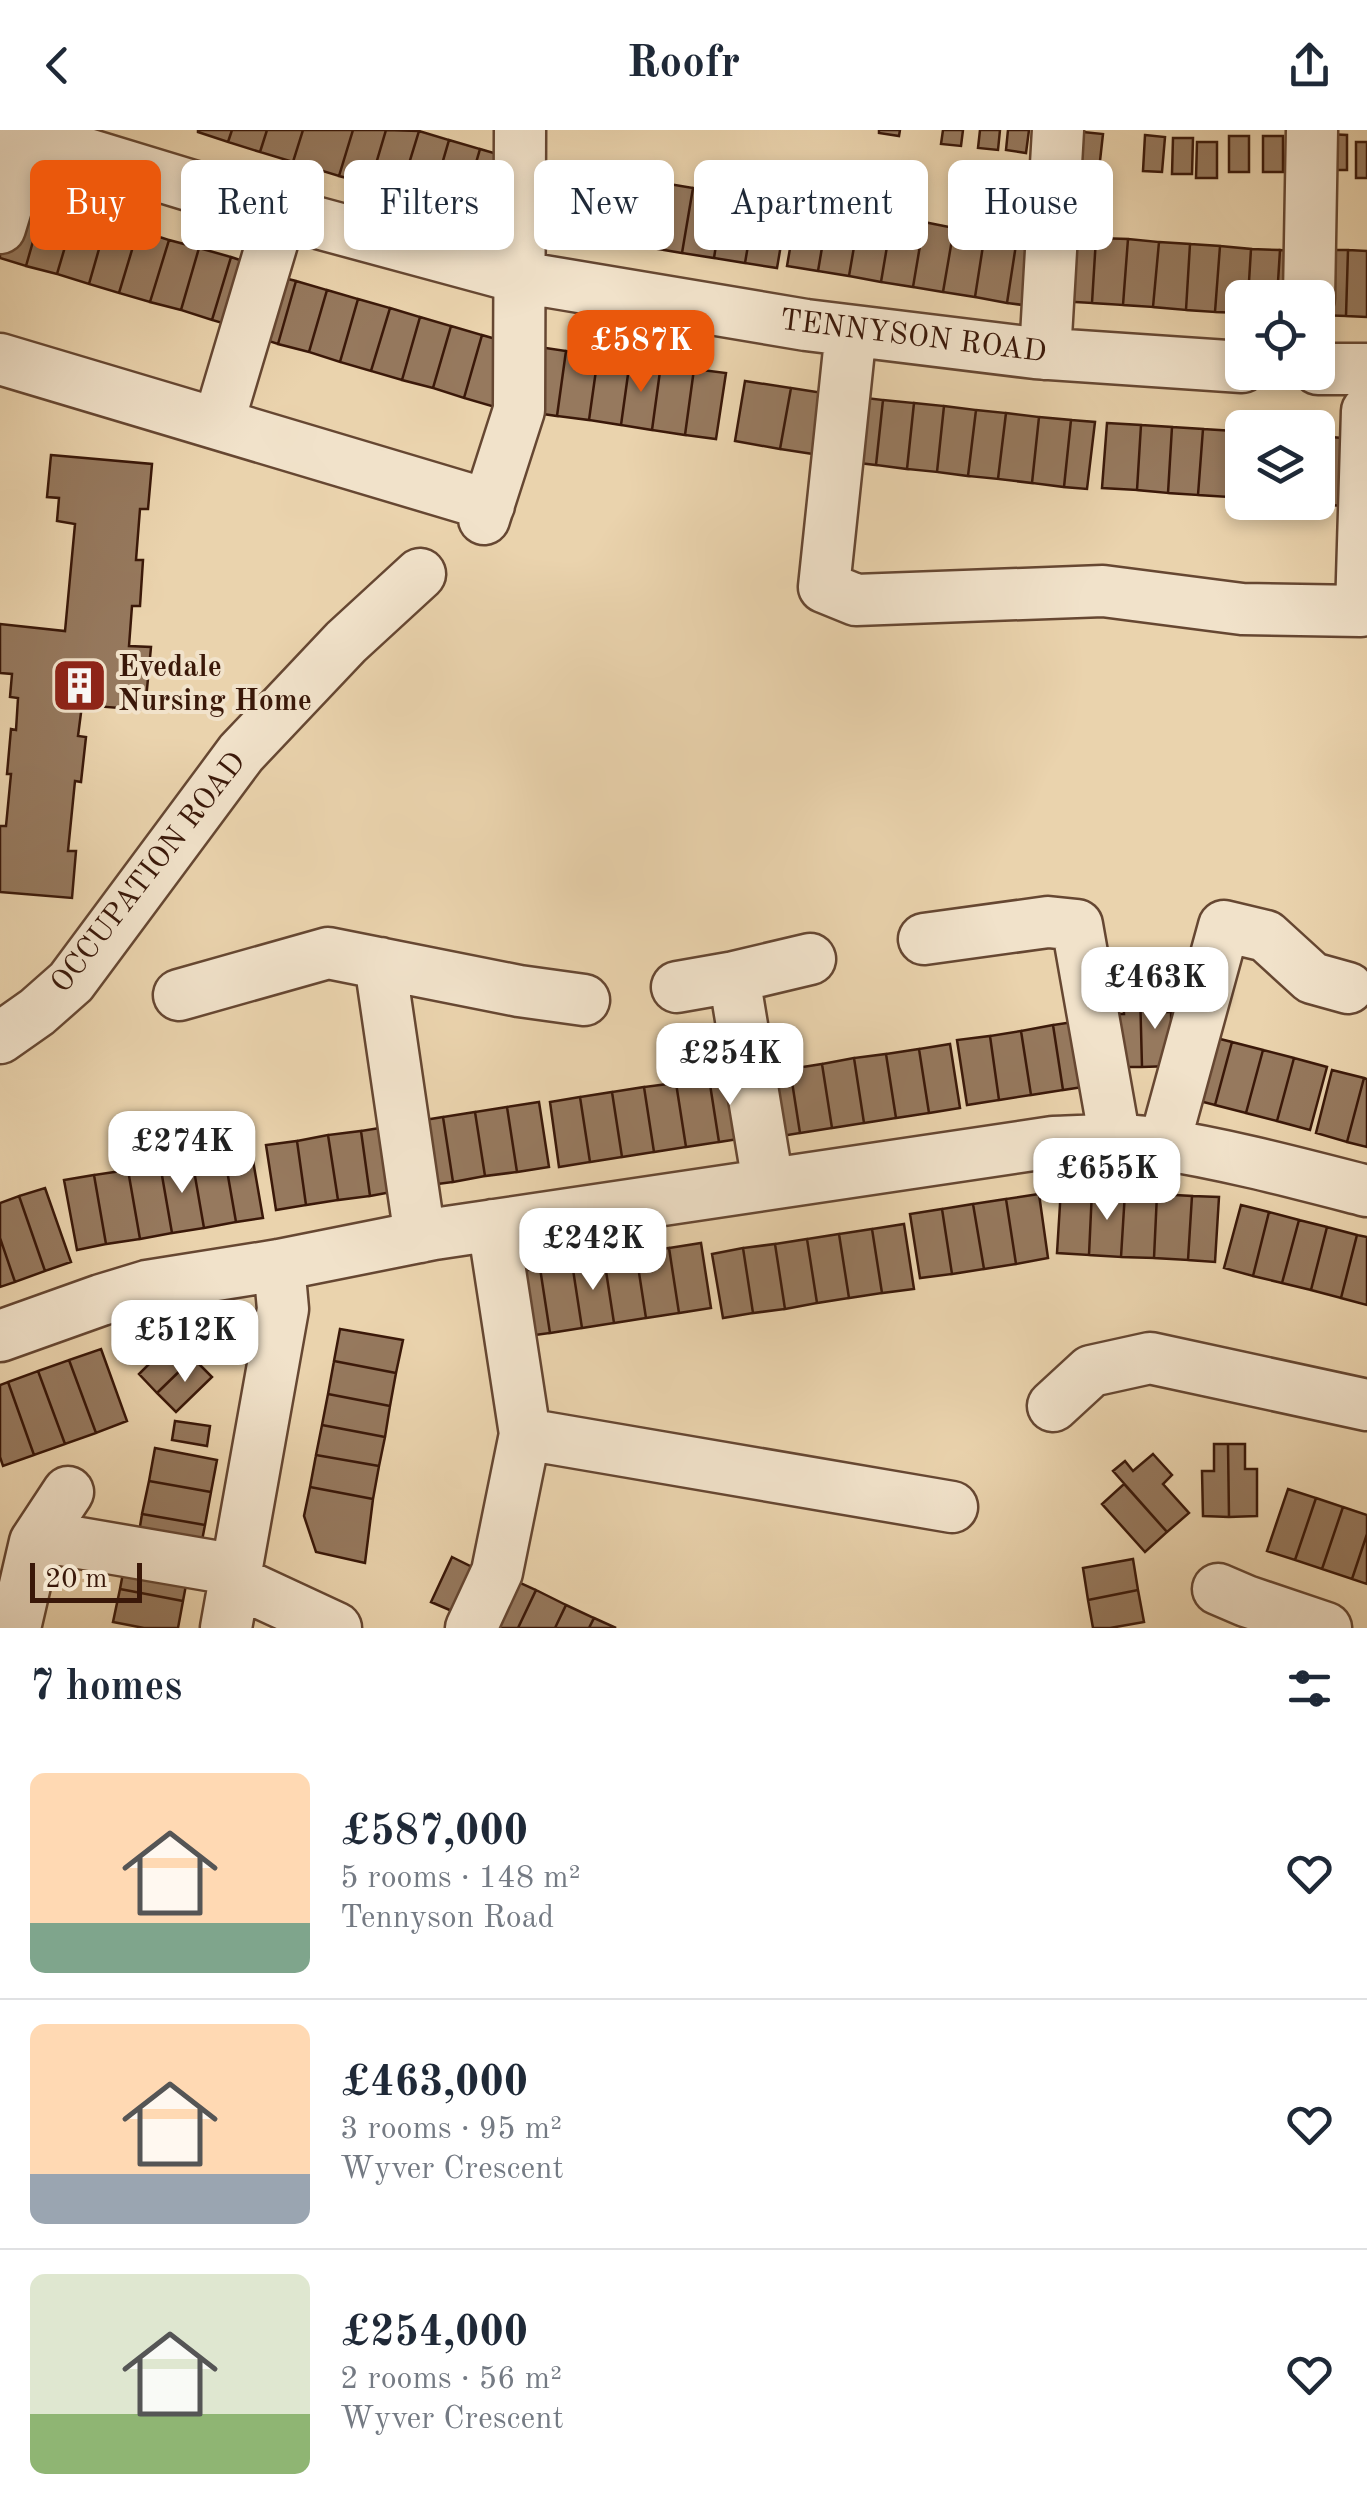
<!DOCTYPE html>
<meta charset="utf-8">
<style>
body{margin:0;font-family:"Old Standard TT",serif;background:#f2f2f3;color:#1f2937;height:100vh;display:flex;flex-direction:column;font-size:38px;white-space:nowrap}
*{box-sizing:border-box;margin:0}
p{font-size:32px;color:#747a83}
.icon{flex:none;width:55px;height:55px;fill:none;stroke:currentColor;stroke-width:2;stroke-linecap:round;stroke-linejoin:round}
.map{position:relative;height:1498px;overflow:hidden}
.details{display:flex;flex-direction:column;background:#fff;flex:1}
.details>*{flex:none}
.guide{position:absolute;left:30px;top:30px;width:1308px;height:90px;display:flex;gap:20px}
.fabs{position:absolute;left:1225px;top:150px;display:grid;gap:20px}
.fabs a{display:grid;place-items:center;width:110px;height:110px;border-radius:15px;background:#fff;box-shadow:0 5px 15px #0003;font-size:50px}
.scale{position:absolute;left:30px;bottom:25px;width:112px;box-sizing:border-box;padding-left:10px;border:5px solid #3a1809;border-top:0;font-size:28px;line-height:35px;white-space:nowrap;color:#3a1809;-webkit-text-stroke:8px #f1e2ca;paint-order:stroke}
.price{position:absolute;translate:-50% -85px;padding:0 22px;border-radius:20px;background:#fff;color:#222;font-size:32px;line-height:65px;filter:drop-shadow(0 2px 5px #0008)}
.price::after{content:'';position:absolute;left:50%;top:60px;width:30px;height:22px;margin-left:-15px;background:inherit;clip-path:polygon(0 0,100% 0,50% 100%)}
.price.current{background:#ea580c;color:#fff}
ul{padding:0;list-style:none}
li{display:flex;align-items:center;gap:30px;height:250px;padding:0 30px}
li+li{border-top:2px solid #e0e1e3}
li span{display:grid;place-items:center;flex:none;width:280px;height:200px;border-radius:15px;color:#555}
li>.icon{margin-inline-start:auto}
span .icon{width:120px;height:120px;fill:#fffc;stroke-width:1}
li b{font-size:42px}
h2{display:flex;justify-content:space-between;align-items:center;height:120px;padding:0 30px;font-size:42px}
.chip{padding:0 35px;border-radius:15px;background:#fff;box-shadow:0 5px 15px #0003;font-size:35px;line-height:90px}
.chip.current{background:#ea580c;color:#fff}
header{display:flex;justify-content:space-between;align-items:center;height:130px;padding:0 30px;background:#fff;font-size:45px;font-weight:600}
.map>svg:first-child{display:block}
</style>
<header><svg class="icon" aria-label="back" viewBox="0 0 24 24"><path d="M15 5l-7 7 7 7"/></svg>Roofr<svg class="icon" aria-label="share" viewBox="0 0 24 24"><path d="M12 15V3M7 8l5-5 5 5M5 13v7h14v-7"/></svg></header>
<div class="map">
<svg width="1367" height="1498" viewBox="0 0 1367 1498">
<rect width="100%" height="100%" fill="#ead3ad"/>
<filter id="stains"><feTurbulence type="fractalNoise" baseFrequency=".002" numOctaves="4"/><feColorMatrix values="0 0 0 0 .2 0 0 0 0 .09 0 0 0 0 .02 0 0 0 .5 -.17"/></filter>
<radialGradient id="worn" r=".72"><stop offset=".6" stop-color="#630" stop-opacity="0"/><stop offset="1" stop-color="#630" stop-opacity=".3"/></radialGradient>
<path fill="#96795e" stroke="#3a1809" stroke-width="2.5" d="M 198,0 L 232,0 L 228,12 L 198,2 Z
M 232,0 L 267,0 L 260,22 L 228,12 Z
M 267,0 L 303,0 L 293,32 L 260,22 Z
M 303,0 L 353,0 L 339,46 L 293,32 Z
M 353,0 L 386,0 L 370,54 L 339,46 Z
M 386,0 L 419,1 L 400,63 L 370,54 Z
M 879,0 L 900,0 L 899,6 L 879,3 Z
M 943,0 L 963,0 L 961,16 L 941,14 Z
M 980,0 L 1000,0 L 998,20 L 978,18 Z
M 1008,0 L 1029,0 L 1026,23 L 1006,20 Z
M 419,1 L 449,10 L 431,72 L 400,63 Z
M 1083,2 L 1103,4 L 1099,40 L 1080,38 Z
M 1327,4 L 1347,5 L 1347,40 L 1327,40 Z
M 1145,5 L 1165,7 L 1162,42 L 1143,41 Z
M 1229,6 L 1249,6 L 1249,42 L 1229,42 Z
M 1263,6 L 1283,6 L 1283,42 L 1263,42 Z
M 1173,8 L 1193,8 L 1192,44 L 1172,44 Z
M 449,10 L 480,19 L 462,81 L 431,72 Z
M 1197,12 L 1217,12 L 1217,48 L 1196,48 Z
M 1356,12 L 1367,12 L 1367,48 L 1356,48 Z
M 480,19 L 511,28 L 493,90 L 462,81 Z
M 537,32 L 568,37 L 557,102 L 526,97 Z
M 568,37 L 599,43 L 588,107 L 557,102 Z
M 599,43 L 631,48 L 620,112 L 588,107 Z
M 631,48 L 663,53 L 652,118 L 620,112 Z
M 663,53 L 693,58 L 682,123 L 652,118 Z
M 693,58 L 724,64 L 714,128 L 682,123 Z
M 724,64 L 756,69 L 745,133 L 714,128 Z
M 16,66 L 44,73 L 26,136 L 0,128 L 0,120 Z
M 756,69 L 788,74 L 777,138 L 745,133 Z
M 798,72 L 829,77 L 818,141 L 787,136 Z
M 44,73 L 75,83 L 57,144 L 26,136 Z
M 829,77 L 860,82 L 849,146 L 818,141 Z
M 860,82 L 892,87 L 881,152 L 849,146 Z
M 75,83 L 107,91 L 89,154 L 57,144 Z
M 892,87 L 924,92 L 913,157 L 881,152 Z
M 107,91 L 138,100 L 119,163 L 89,154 Z
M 924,92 L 954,98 L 943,162 L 913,157 Z
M 954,98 L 985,103 L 975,167 L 943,162 Z
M 138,100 L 169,110 L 150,172 L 119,163 Z
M 985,103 L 1017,108 L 1007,173 L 975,167 Z
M 1062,105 L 1096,108 L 1092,173 L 1058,171 Z
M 1017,108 L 1049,114 L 1039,177 L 1007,173 Z
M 1096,108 L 1128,109 L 1123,175 L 1092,173 Z
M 1128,109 L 1159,112 L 1153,177 L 1123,175 Z
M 169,110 L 199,118 L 181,180 L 150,172 Z
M 1159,112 L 1190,114 L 1186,180 L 1153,177 Z
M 1190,114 L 1220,116 L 1215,182 L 1186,180 Z
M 1220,116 L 1251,119 L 1248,168 L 1242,168 L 1242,183 L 1215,182 Z
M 199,118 L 231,127 L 212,190 L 181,180 Z
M 1251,119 L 1280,120 L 1277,168 L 1248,168 Z
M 1280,120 L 1307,123 L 1303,168 L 1277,168 Z
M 1317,120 L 1348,120 L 1346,186 L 1318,185 Z
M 1348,120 L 1367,121 L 1367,187 L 1346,186 Z
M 231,127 L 261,137 L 243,199 L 212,190 Z
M 268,144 L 296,151 L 278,214 L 250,205 Z
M 296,151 L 327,160 L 309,222 L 278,214 Z
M 327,160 L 358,169 L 340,232 L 309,222 Z
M 358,169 L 390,178 L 371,241 L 340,232 Z
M 390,178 L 420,187 L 402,250 L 371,241 Z
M 420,187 L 451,196 L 433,258 L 402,250 Z
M 451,196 L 482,205 L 464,268 L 433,258 Z
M 482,205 L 513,214 L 495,277 L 464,268 Z
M 539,217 L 566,221 L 557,286 L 529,282 Z
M 566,221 L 598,226 L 589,290 L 557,286 Z
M 598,226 L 630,230 L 621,295 L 589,290 Z
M 630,230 L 661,234 L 652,300 L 621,295 Z
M 661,234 L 694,239 L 685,305 L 652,300 Z
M 694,239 L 726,243 L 716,309 L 685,305 Z
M 745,251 L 791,258 L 780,319 L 735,311 Z
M 791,258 L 836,265 L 826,326 L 780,319 Z
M 849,266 L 883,270 L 876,335 L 842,331 Z
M 883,270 L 914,273 L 907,339 L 876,335 Z
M 914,273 L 944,276 L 937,342 L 907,339 Z
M 944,276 L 976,280 L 968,346 L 937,342 Z
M 976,280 L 1006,283 L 998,349 L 968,346 Z
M 1006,283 L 1039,287 L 1032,353 L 998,349 Z
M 1039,287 L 1071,290 L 1064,357 L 1032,353 Z
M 1071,290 L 1095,292 L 1087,359 L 1064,357 Z
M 1107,293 L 1141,295 L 1137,360 L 1102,358 Z
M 1141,295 L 1172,297 L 1168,363 L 1137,360 Z
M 1172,297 L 1203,299 L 1198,365 L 1168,363 Z
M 1203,299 L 1234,301 L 1229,367 L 1198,365 Z
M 1234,301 L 1242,301 L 1242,368 L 1229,367 Z
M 1318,306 L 1331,307 L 1327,375 L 1296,373 L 1318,372 Z
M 1331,307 L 1353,309 L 1347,376 L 1327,375 Z
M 51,325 L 152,334 L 148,379 L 140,379 L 136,430 L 143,430 L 140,476 L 132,476 L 129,516 L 151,517 L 145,580 L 82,575 L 78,606 L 86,607 L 81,652 L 75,651 L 68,721 L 76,721 L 72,768 L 0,762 L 0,696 L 6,696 L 11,644 L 7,644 L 11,599 L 16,600 L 18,568 L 10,567 L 12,544 L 0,543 L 0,494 L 65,501 L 75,394 L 57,391 L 59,368 L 47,367 Z
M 1140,861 L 1142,937 L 1112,937 L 1111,884 L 1124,884 L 1123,862 Z
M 1140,861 L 1157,861 L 1158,882 L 1171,882 L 1172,936 L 1142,937 Z
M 1087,890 L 1096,955 L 1063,960 L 1053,895 Z
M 1053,895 L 1063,960 L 1031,965 L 1021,901 Z
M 1021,901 L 1031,965 L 999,970 L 990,906 Z
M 1200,904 L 1232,912 L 1215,975 L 1184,967 Z
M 990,906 L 999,970 L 967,975 L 957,910 Z
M 1232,912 L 1263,920 L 1246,983 L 1215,975 Z
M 950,914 L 960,978 L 929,983 L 919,919 Z
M 919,919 L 929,983 L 896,988 L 886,924 Z
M 1263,920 L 1294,928 L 1277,991 L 1246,983 Z
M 886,924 L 896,988 L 864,993 L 854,928 Z
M 854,928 L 864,993 L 832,998 L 822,934 Z
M 1294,928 L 1327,937 L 1310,1000 L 1277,991 Z
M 822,934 L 832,998 L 800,1003 L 790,939 Z
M 790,939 L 800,1003 L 769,1008 L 759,943 Z
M 1332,940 L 1364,948 L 1347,1012 L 1316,1003 Z
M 741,943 L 751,1007 L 719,1012 L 709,948 Z
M 709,948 L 719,1012 L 686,1017 L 676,953 Z
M 1364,948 L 1367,949 L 1367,1017 L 1347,1012 Z
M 676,953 L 686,1017 L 654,1022 L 644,957 Z
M 644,957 L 654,1022 L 622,1027 L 612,962 Z
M 612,962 L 622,1027 L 590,1032 L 580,967 Z
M 580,967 L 590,1032 L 559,1037 L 550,972 Z
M 539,972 L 549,1037 L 517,1042 L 507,977 Z
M 507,977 L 517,1042 L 485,1046 L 475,982 Z
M 475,982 L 485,1046 L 453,1052 L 443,987 Z
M 443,987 L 453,1052 L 422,1056 L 412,992 Z
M 392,996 L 402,1060 L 370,1066 L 361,1001 Z
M 361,1001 L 370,1066 L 338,1070 L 328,1005 Z
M 328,1005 L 338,1070 L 306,1075 L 297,1011 Z
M 297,1011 L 306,1075 L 276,1080 L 266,1015 Z
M 251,1019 L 263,1088 L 236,1092 L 224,1023 Z
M 224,1023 L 236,1092 L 204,1098 L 192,1029 Z
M 192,1029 L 204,1098 L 172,1103 L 160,1034 Z
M 160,1034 L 172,1103 L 140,1109 L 128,1040 Z
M 128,1040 L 140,1109 L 106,1114 L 94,1045 Z
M 94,1045 L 106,1114 L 77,1120 L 64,1050 Z
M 45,1058 L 71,1132 L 45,1141 L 19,1066 Z
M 1061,1058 L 1092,1060 L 1089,1125 L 1057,1123 Z
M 1092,1060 L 1125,1062 L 1121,1127 L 1089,1125 Z
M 1125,1062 L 1157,1064 L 1154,1128 L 1121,1127 Z
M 1039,1064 L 1048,1128 L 1016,1134 L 1006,1069 Z
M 1157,1064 L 1192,1066 L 1188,1130 L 1154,1128 Z
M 19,1066 L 45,1141 L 15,1152 L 0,1108 L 0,1073 Z
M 1192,1066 L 1219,1067 L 1215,1132 L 1188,1130 Z
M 1006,1069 L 1016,1134 L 984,1139 L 973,1074 Z
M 973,1074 L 984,1139 L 952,1144 L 942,1079 Z
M 1241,1075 L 1269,1082 L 1253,1146 L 1224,1138 Z
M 942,1079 L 952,1144 L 920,1148 L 910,1084 Z
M 1269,1082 L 1299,1090 L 1282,1153 L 1253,1146 Z
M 1299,1090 L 1327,1097 L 1311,1160 L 1282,1153 Z
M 904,1094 L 914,1159 L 882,1163 L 872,1099 Z
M 1327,1097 L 1357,1105 L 1341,1168 L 1311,1160 Z
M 872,1099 L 882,1163 L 849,1168 L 839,1104 Z
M 839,1104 L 849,1168 L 817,1173 L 807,1109 Z
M 1357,1105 L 1367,1107 L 1367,1175 L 1341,1168 Z
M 0,1108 L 15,1152 L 0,1157 Z
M 807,1109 L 817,1173 L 785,1179 L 775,1114 Z
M 701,1113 L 711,1178 L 679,1183 L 669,1118 Z
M 775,1114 L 785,1179 L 753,1183 L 743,1118 Z
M 669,1118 L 679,1183 L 646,1188 L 636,1123 Z
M 743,1118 L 753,1183 L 723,1188 L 712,1124 Z
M 636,1123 L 646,1188 L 614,1193 L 604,1128 Z
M 604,1128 L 614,1193 L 582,1198 L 572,1133 Z
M 572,1133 L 582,1198 L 550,1203 L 540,1138 Z
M 540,1138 L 550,1203 L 520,1207 L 510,1143 Z
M 340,1199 L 403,1210 L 396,1243 L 334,1231 Z
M 174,1209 L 193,1228 L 157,1263 L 139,1244 Z
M 101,1219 L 127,1291 L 96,1303 L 69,1230 Z
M 193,1228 L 212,1247 L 176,1282 L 157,1263 Z
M 69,1230 L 96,1303 L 65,1314 L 38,1241 Z
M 334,1231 L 396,1243 L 390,1276 L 328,1264 Z
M 38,1241 L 65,1314 L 34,1325 L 8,1252 Z
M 8,1252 L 34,1325 L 3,1336 L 0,1327 L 0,1255 Z
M 328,1264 L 390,1276 L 385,1307 L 322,1295 Z
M 175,1291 L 210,1296 L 207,1316 L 172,1310 Z
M 322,1295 L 385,1307 L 379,1336 L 316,1325 Z
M 1214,1314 L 1228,1314 L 1229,1387 L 1203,1386 L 1202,1341 L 1214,1341 Z
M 1228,1314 L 1245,1314 L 1245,1339 L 1257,1339 L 1257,1386 L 1229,1387 Z
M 155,1318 L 217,1330 L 211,1362 L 149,1351 Z
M 1153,1324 L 1172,1345 L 1163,1354 L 1189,1383 L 1167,1402 L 1113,1341 L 1125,1331 L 1133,1341 Z
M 316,1325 L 379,1336 L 373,1369 L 310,1357 Z
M 149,1351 L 211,1362 L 205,1395 L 142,1384 Z
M 1124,1354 L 1167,1402 L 1145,1422 L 1102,1374 Z
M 310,1357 L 373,1369 L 365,1433 L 316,1422 L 304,1386 Z
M 1288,1359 L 1316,1368 L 1295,1430 L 1267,1421 Z
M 1316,1368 L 1343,1377 L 1322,1439 L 1295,1430 Z
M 1343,1377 L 1367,1385 L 1367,1404 L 1352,1449 L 1322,1439 Z
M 142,1384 L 205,1395 L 199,1426 L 137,1415 Z
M 1367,1404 L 1367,1454 L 1352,1449 Z
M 126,1427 L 189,1439 L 183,1471 L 120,1459 Z
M 452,1427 L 472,1437 L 459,1484 L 431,1472 Z
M 1133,1429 L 1138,1460 L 1088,1470 L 1083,1438 Z
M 507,1447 L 536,1460 L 518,1498 L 483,1498 Z
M 120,1459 L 183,1471 L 178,1498 L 144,1498 L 113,1492 Z
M 536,1460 L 566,1475 L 555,1498 L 518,1498 Z
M 1138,1460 L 1144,1492 L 1110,1498 L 1093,1498 L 1088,1470 Z
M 566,1475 L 594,1488 L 589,1498 L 555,1498 Z
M 594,1488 L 616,1498 L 589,1498 Z"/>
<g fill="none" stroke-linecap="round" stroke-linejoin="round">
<defs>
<path id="minor" d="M 8,0 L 281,83 L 514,146 L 806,195 L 1035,223 L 1242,237
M 0,98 L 28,6
M 1309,168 L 1312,0
M 851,201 L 824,457 L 856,470 L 1103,461 L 1242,479 L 1361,481 L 1367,281
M 1045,224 L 1058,0
M 0,229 L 489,375
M 1318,239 L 1367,239
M 218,294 L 281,83
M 484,389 L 519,280 L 520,0
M 924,809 L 1048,792 L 1077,795 L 1115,1010
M 380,833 L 420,1107
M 734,847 L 810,829
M 677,857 L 734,847 L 768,1053
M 179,865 L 328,823 L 519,861 L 584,870
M 0,908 L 37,882 L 71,852 L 241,623 L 346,512 L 420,444
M 1164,1015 L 1224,796 L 1266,806 L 1312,848 L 1348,858
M 0,1206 L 101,1170 L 147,1156 L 279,1135 L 434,1104 L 1053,1012 C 1086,1011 1120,1008 1154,1013 C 1226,1024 1297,1043 1367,1061
M 1053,1276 L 1091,1241 L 1150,1228 L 1367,1275
M 525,1304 L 952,1377
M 39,1406 L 237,1440
M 235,1451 L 336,1498
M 1218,1459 L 1246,1471 L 1326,1498
M 15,1498 L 35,1412 L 68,1362
M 226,1498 L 283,1179 L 279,1135
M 471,1498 L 497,1442 L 525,1304 L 493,1095"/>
</defs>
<use href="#minor" stroke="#664732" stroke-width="55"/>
<use href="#minor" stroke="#f1e2ca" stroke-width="50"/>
</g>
<defs>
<symbol id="building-square" viewBox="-11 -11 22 22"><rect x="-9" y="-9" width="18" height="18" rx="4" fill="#8f2418" stroke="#f1e2ca"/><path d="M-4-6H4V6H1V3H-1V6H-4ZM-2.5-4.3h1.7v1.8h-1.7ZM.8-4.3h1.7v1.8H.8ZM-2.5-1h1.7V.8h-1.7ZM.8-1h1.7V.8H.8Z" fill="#fff"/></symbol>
</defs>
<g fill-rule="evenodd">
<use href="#building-square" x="48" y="524" width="63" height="63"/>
</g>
<g text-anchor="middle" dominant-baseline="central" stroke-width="8" stroke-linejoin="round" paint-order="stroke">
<g font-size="30" fill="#3a1809" stroke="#f1e2ca">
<text transform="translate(913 207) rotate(7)">TENNYSON ROAD</text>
<text transform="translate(149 743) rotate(-52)">OCCUPATION ROAD</text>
</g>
<g font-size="30" font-weight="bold" fill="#3a1809" stroke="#f1e2ca" text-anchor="start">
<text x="118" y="538">Evedale<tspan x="118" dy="34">Nursing Home</tspan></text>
</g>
</g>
<rect width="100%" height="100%" filter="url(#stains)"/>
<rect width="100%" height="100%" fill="url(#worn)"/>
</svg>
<div class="fabs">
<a><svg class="icon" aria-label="locate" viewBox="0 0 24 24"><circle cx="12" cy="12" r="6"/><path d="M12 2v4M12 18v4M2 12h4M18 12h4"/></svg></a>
<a><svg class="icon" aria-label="layers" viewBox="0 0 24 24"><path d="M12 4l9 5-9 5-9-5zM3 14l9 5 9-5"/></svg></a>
</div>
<div class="scale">20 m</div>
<b class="price current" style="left:641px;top:265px">£587K</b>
<b class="price" style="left:1155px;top:902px">£463K</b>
<b class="price" style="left:730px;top:978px">£254K</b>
<b class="price" style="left:182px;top:1066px">£274K</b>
<b class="price" style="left:1107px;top:1093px">£655K</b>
<b class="price" style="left:593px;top:1163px">£242K</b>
<b class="price" style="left:185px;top:1255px">£512K</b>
<div class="guide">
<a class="chip current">Buy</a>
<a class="chip">Rent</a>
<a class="chip">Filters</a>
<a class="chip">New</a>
<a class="chip">Apartment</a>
<a class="chip">House</a>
</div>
</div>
<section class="details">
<h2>7 homes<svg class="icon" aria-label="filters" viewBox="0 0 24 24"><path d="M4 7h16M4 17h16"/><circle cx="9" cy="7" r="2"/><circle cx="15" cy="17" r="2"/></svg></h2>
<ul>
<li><span style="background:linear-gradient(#ffd9b3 75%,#7fa58c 0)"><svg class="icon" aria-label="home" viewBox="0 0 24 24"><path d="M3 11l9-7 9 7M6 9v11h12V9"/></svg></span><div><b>£587,000</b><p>5 rooms · 148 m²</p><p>Tennyson Road</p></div><svg class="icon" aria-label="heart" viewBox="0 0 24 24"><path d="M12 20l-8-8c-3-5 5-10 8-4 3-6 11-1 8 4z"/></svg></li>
<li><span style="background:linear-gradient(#ffd9b3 75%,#9aa5b1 0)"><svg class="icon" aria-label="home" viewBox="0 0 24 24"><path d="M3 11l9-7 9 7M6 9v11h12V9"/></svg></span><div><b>£463,000</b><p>3 rooms · 95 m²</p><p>Wyver Crescent</p></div><svg class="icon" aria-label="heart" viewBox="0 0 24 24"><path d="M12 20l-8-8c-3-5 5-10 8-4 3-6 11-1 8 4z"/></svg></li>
<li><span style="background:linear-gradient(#dfe7d0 70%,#8fb573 0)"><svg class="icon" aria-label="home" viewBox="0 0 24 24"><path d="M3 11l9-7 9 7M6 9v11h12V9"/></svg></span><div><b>£254,000</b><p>2 rooms · 56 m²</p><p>Wyver Crescent</p></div><svg class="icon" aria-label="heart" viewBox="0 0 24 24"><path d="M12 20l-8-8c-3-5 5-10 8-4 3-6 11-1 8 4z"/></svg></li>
</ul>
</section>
